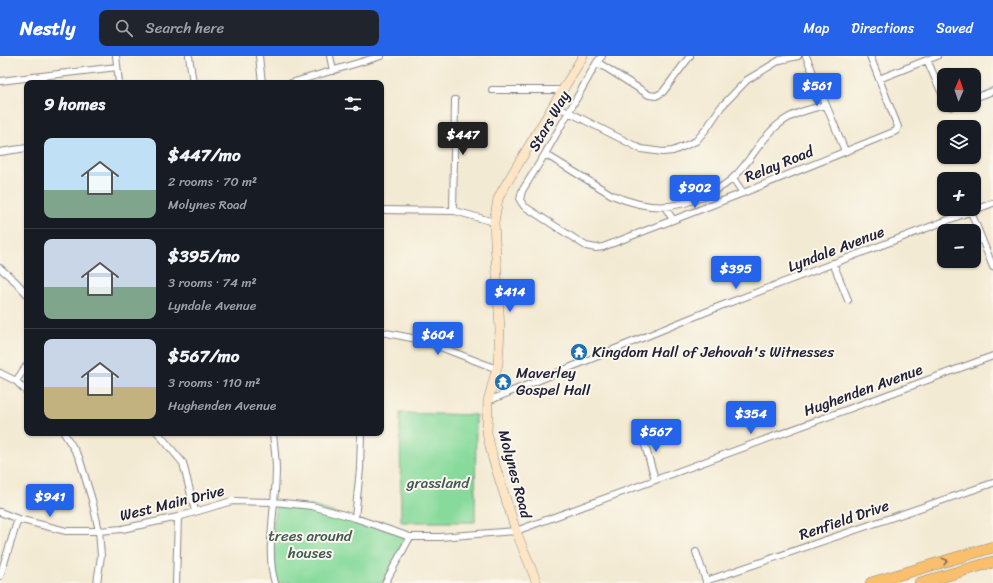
<!DOCTYPE html>
<meta charset="utf-8">
<style>
body{margin:0;font-family:Sriracha,sans-serif;background:#20242c;color:#f1f3f6;height:100vh;display:flex;flex-direction:column;font-size:15px;white-space:nowrap}
*{box-sizing:border-box;margin:0}
p{font-size:13px;color:#9ea1a6}
.icon{flex:none;width:22px;height:22px;fill:none;stroke:currentColor;stroke-width:2;stroke-linecap:round;stroke-linejoin:round}
.map{position:relative;flex:1;overflow:hidden}
.drawer{position:absolute;left:24px;top:24px;width:360px;height:356px;display:flex;flex-direction:column;background:#171b24;border-radius:8px;box-shadow:0 1px 3px #0004}
.drawer>*{flex:none}
.needle{width:26px;rotate:2deg}
.tools{position:absolute;left:937px;top:12px;display:grid;gap:8px}
.tools a{display:grid;place-items:center;width:44px;height:44px;border-radius:8px;background:#171b24;box-shadow:0 1px 3px #0004;font-size:20px}
.price{position:absolute;translate:-50% -34px;padding:0 9px;border-radius:4px;background:#2563eb;color:#fff;font-size:13px;line-height:26px;filter:drop-shadow(0 1px 2px #0008)}
.price::after{content:'';position:absolute;left:50%;top:24px;width:12px;height:9px;margin-left:-6px;background:inherit;clip-path:polygon(0 0,100% 0,50% 100%)}
.price.active{background:#222;color:#fff}
ul{padding:0;list-style:none}
li{display:flex;align-items:center;gap:12px;height:100px;padding:0 20px}
li+li{border-top:1px solid #363941}
li span{display:grid;place-items:center;flex:none;width:112px;height:80px;border-radius:8px;color:#555}
li>.icon{margin-inline-start:auto}
span .icon{width:48px;height:48px;fill:#fffc;stroke-width:1}
li b{font-size:17px}
h2{display:flex;justify-content:space-between;align-items:center;height:48px;padding:0 20px;font-size:17px}
header{display:flex;align-items:center;gap:24px;box-sizing:border-box;height:56px;padding:0 20px;background:#2563eb;color:#fff}
header strong{font-size:19px}
nav{display:flex;gap:22px;margin-inline-start:auto;font-size:14px}
.search{width:280px;height:36px;background:#20242c;display:flex;align-items:center;gap:10px;box-sizing:border-box;padding:0 14px;border-radius:8px;color:#9ea1a6;font-size:15px}
.map>svg:first-child{display:block}
</style>
<header>
<strong>Nestly</strong>
<div class="search"><svg class="icon" aria-label="search" viewBox="0 0 24 24"><circle cx="10" cy="10" r="6"/><path d="M15 15l6 6"/></svg>Search here</div>
<nav><a>Map</a><a>Directions</a><a>Saved</a></nav>
</header>
<div class="map">
<svg width="993" height="527" viewBox="0 0 993 527">
<rect width="100%" height="100%" fill="#fbf7ec"/>
<filter id="ink" filterUnits="userSpaceOnUse"><feTurbulence type="fractalNoise" baseFrequency=".025" numOctaves="2"/><feDisplacementMap in="SourceGraphic" scale="8" xChannelSelector="R" yChannelSelector="G"/><feConvolveMatrix kernelMatrix="1 2 1 2 8 2 1 2 1" color-interpolation-filters="sRGB"/></filter>
<filter id="wash" filterUnits="userSpaceOnUse"><feTurbulence type="fractalNoise" baseFrequency=".012" numOctaves="4" result="noise"/><feDisplacementMap in="SourceGraphic" scale="16" xChannelSelector="R" yChannelSelector="G"/><feGaussianBlur stdDeviation="0.9" result="paint"/><feColorMatrix in="noise" values="0 0 0 0 0 0 0 0 0 0 0 0 0 0 0 0 0 1.4 0 .05"/><feComposite in="paint" operator="in"/></filter>
<g filter="url(#wash)">
<rect width="100%" height="100%" fill="#f3ead3"/>
<path fill="#87da9b" stroke="#547e6b" d="M 400,357 L 476,359 L 475,466 L 401,466 Z
M 276,448 L 312,450 L 410,481 L 385,527 L 275,527 L 272,478 Z"/>
</g>
<g filter="url(#ink)">
<g fill="none" stroke-linecap="round" stroke-linejoin="round">
<defs>
<path id="minor" d="M 116,0 L 119,27
M 189,0 L 193,27
M 259,0 L 262,27
M 330,0 L 333,15
M 602,0 L 597,6 L 545,98 L 522,135 L 520,144 L 524,150 L 586,190 L 596,192 L 603,191 L 743,137 L 896,75 L 898,71 L 870,0
M 806,0 L 845,95
M 927,4 L 944,42
M 597,6 L 649,39 L 656,40 L 663,36 L 690,0
M 879,23 L 937,0
M 0,25 L 117,11
M 291,27 L 381,0
M 492,34 L 562,34
M 974,42 L 993,35
M 553,48 L 641,93 L 663,96 L 673,95 L 696,85 L 707,72 L 721,51 L 747,24 L 780,4 L 798,0
M 947,49 L 951,51 L 956,49
M 0,96 L 27,92
M 545,98 L 612,139 C 647,154 674,155 708,138 C 719,133 730,126 738,117 C 752,102 762,81 779,68 C 793,57 809,53 826,49
M 733,122 L 743,137
M 665,151 L 673,164
M 381,154 L 455,155 L 494,166
M 453,155 L 455,44
M 971,156 L 993,211
M 833,207 L 848,244
M 0,212 L 15,225 L 27,238
M 381,276 L 422,284 L 497,313
M 0,317 L 16,325 L 27,336
M 16,325 L 27,309
M 488,345 L 718,251 L 993,147
M 641,376 L 655,423
M 64,377 L 79,401 L 92,444 L 99,475 L 101,500 L 97,527
M 158,377 L 183,407 L 195,455
M 273,377 C 274,389 276,402 276,414 C 276,447 265,497 275,527
M 0,456 L 18,463 L 66,475 L 99,475 L 122,473 L 178,461 L 232,445 L 274,446 L 312,450 L 355,462 L 410,481 L 440,481 L 516,475 L 993,300
M 355,462 L 360,413 L 361,377
M 696,496 L 706,525
M 0,520 L 18,463
M 176,527 L 178,461
M 385,527 L 410,481
M 706,527 L 706,525 L 993,427"/>
<path id="secondary" d="M 537,527 L 516,475 L 493,403 L 487,377 L 488,345 L 498,308 L 500,274 L 494,166 L 498,143 L 502,135 L 583,0"/>
<path id="trunk" d="M 871,527 L 993,491
M 920,527 L 993,506"/>
</defs>
<use href="#minor" stroke="#8a8687" stroke-width="8"/>
<use href="#secondary" stroke="#8a8687" stroke-width="10"/>
<use href="#trunk" stroke="#8a8687" stroke-width="12"/>
<use href="#minor" stroke="#fff" stroke-width="6"/>
<use href="#secondary" stroke="#fde5c5" stroke-width="9"/>
<use href="#trunk" stroke="#f9bf6d" stroke-width="11"/>
</g>
<defs><path id="oneway-chevron" d="M-2-3.5L2.5 0L-2 3.5" fill="none" stroke-width="1.6" stroke-linecap="round" stroke-linejoin="round"/></defs>
<use stroke="#8e7054" href="#oneway-chevron" transform="translate(945 505) rotate(-16)"/>
</g>
<defs>
<symbol id="temple-disc" viewBox="-11 -11 22 22"><circle r="9.5" fill="#1f6fb2" stroke="#fbf7ec"/><path d="M0-6L5-2H3V0L6.5 2.5H4V6H1.5V3h-3V6H-4V2.5H-6.5L-3 0V-2H-5Z" fill="#fff"/></symbol>
</defs>
<g fill-rule="evenodd">
<use href="#temple-disc" x="569" y="286" width="20" height="20"/>
<use href="#temple-disc" x="493" y="316" width="20" height="20"/>
</g>
<g text-anchor="middle" dominant-baseline="central" stroke-width="4" stroke-linejoin="round" paint-order="stroke">
<g font-size="15" fill="#22223b" stroke="#fbf7ec">
<text transform="translate(549 65) rotate(-60)">Stars Way</text>
<text transform="translate(779 108) rotate(-22)">Relay Road</text>
<text transform="translate(836 193) rotate(-21)">Lyndale Avenue</text>
<text transform="translate(863 334) rotate(-20)">Hughenden Avenue</text>
<text transform="translate(515 418) rotate(75)">Molynes Road</text>
<text transform="translate(172 447) rotate(-14)">West Main Drive</text>
<text transform="translate(844 464) rotate(-19)">Renfield Drive</text>
</g>
<g font-size="15" fill="#22223b" stroke="#fbf7ec" text-anchor="start">
<text x="592" y="296">Kingdom Hall of Jehovah's Witnesses</text>
<text x="516" y="317">Maverley<tspan x="516" dy="17">Gospel Hall</tspan></text>
</g>
<g font-size="15" fill="#405958" stroke="#fbf7ec">
<text x="438" y="427">grassland</text>
<text x="310" y="480">trees around<tspan x="310" dy="17">houses</tspan></text>
</g>
</g>
</svg>
<div class="tools">
<a><svg class="needle" viewBox="-14 -14 28 28"><path d="M0-13l5 13h-10z" fill="#e53935"/><path d="M0 13l5-13h-10z" fill="#9ea1a6"/></svg></a>
<a><svg class="icon" aria-label="layers" viewBox="0 0 24 24"><path d="M12 4l9 5-9 5-9-5zM3 14l9 5 9-5"/></svg></a>
<a>+</a>
<a>−</a>
</div>
<b class="price" style="left:817px;top:51px">$561</b>
<b class="price active" style="left:463px;top:100px">$447</b>
<b class="price" style="left:695px;top:153px">$902</b>
<b class="price" style="left:736px;top:234px">$395</b>
<b class="price" style="left:510px;top:257px">$414</b>
<b class="price" style="left:438px;top:300px">$604</b>
<b class="price" style="left:751px;top:379px">$354</b>
<b class="price" style="left:656px;top:397px">$567</b>
<b class="price" style="left:50px;top:462px">$941</b>
<section class="drawer">
<h2>9 homes<svg class="icon" aria-label="filters" viewBox="0 0 24 24"><path d="M4 7h16M4 17h16"/><circle cx="9" cy="7" r="2"/><circle cx="15" cy="17" r="2"/></svg></h2>
<ul>
<li><span style="background:linear-gradient(#bfe0f5 65%,#7fa58c 0)"><svg class="icon" aria-label="home" viewBox="0 0 24 24"><path d="M3 11l9-7 9 7M6 9v11h12V9"/></svg></span><div><b>$447/mo</b><p>2 rooms · 70 m²</p><p>Molynes Road</p></div></li>
<li><span style="background:linear-gradient(#c9d6e8 60%,#7fa58c 0)"><svg class="icon" aria-label="home" viewBox="0 0 24 24"><path d="M3 11l9-7 9 7M6 9v11h12V9"/></svg></span><div><b>$395/mo</b><p>3 rooms · 74 m²</p><p>Lyndale Avenue</p></div></li>
<li><span style="background:linear-gradient(#c9d6e8 60%,#c2b280 0)"><svg class="icon" aria-label="home" viewBox="0 0 24 24"><path d="M3 11l9-7 9 7M6 9v11h12V9"/></svg></span><div><b>$567/mo</b><p>3 rooms · 110 m²</p><p>Hughenden Avenue</p></div></li>
</ul>
</section>
</div>
